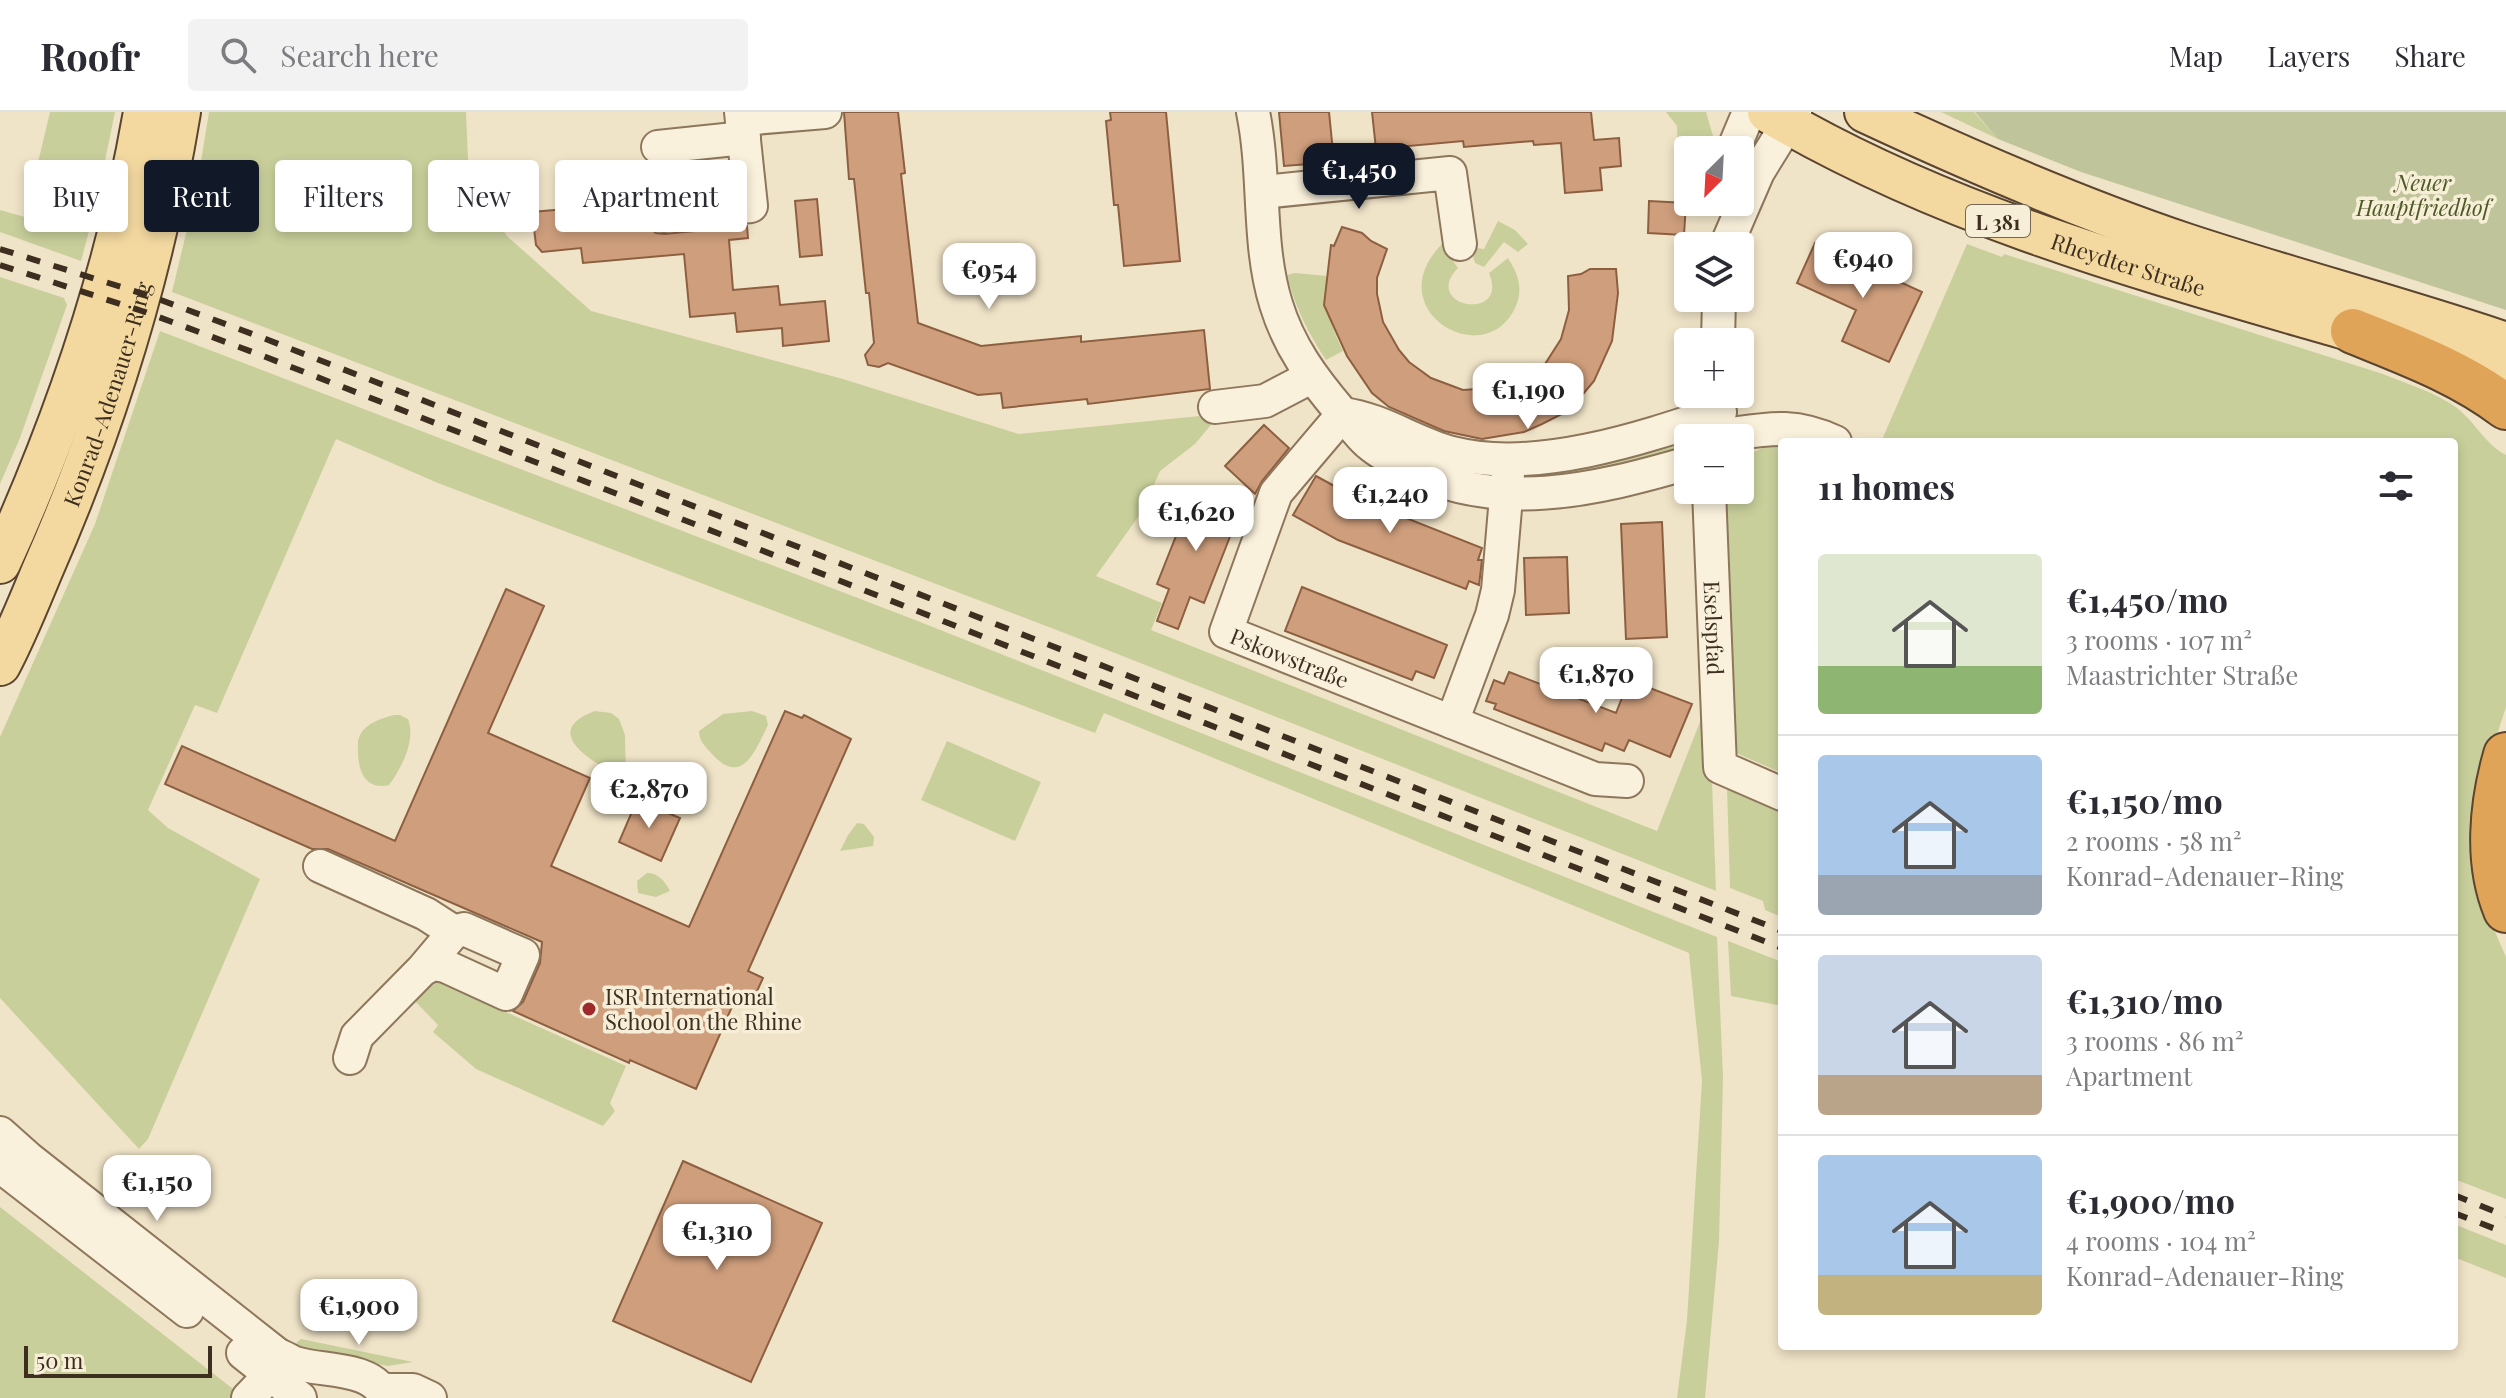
<!DOCTYPE html>
<meta charset="utf-8">
<style>
body{margin:0;font-family:"Playfair Display",serif;background:#f2f2f3;color:#2b2b33;height:100vh;display:flex;flex-direction:column;font-size:30px;white-space:nowrap}
*{box-sizing:border-box;margin:0}
p{font-size:26px;color:#7c7c81}
.icon{flex:none;width:44px;height:44px;fill:none;stroke:currentColor;stroke-width:2;stroke-linecap:round;stroke-linejoin:round}
.map{position:relative;flex:1;overflow:hidden}
.panel{position:absolute;left:1778px;top:326px;width:680px;height:912px;display:flex;flex-direction:column;background:#fff;border-radius:8px;box-shadow:0 4px 12px #0003}
.panel>*{flex:none}
.banner{position:absolute;left:24px;top:48px;width:760px;height:72px;display:flex;gap:16px}
.needle{width:52px;rotate:204deg}
.fabs{position:absolute;left:1674px;top:24px;display:grid;gap:16px}
.fabs a{display:grid;place-items:center;width:80px;height:80px;border-radius:8px;background:#fff;box-shadow:0 4px 12px #0003;font-size:40px}
.scale{position:absolute;left:24px;bottom:20px;width:188px;box-sizing:border-box;padding-left:8px;border:4px solid #3d2e20;border-top:0;font-size:22px;line-height:28px;white-space:nowrap;color:#3d2e20;-webkit-text-stroke:6px #f7eed8;paint-order:stroke}
.price{position:absolute;translate:-50% -68px;padding:0 18px;border-radius:16px;background:#fff;color:#222;font-size:26px;line-height:52px;filter:drop-shadow(0 2px 4px #0008)}
.price::after{content:'';position:absolute;left:50%;top:48px;width:24px;height:18px;margin-left:-12px;background:inherit;clip-path:polygon(0 0,100% 0,50% 100%)}
.price.current{background:#111827;color:#fff}
ul{padding:0;list-style:none}
li{display:flex;align-items:center;gap:24px;height:200px;padding:0 40px}
li+li{border-top:2px solid #e1e1e2}
li span{display:grid;place-items:center;flex:none;width:224px;height:160px;border-radius:8px;color:#555}
li>.icon{margin-inline-start:auto}
span .icon{width:96px;height:96px;fill:#fffc;stroke-width:1}
li b{font-size:34px}
h2{display:flex;justify-content:space-between;align-items:center;height:96px;padding:0 40px;font-size:34px}
.pill{padding:0 28px;border-radius:8px;background:#fff;box-shadow:0 4px 12px #0003;font-size:28px;line-height:72px}
.pill.current{background:#111827;color:#fff}
header{display:flex;align-items:center;gap:48px;box-sizing:border-box;height:112px;padding:0 40px;background:#fff;border-bottom:2px solid #e1e1e2}
header strong{font-size:38px}
nav{display:flex;gap:44px;margin-inline-start:auto;font-size:28px}
.search{width:560px;height:72px;background:#f2f2f3;display:flex;align-items:center;gap:20px;box-sizing:border-box;padding:0 28px;border-radius:8px;color:#7c7c81;font-size:30px}
.map>svg:first-child{display:block}
</style>
<header>
<strong>Roofr</strong>
<div class="search"><svg class="icon" aria-label="search" viewBox="0 0 24 24"><circle cx="10" cy="10" r="6"/><path d="M15 15l6 6"/></svg>Search here</div>
<nav><a>Map</a><a>Layers</a><a>Share</a></nav>
</header>
<div class="map">
<svg width="2506" height="1286" viewBox="0 0 2506 1286">
<rect width="100%" height="100%" fill="#f0e4c8"/>
<path fill="#c9cf9b" d="M 50,0 L 115,0 L 96,93 L 81,149 L 0,120 L 0,98 L 25,105 Z
M 209,0 L 466,0 L 469,71 L 507,124 L 591,199 L 843,267 L 1019,322 L 1220,302 L 1195,332 L 1160,359 L 1143,398 L 1096,464 L 1162,491 L 1151,518 L 1657,719 L 1709,587 L 1716,779 L 1067,522 L 172,180 L 196,80 Z
M 1666,0 L 1706,0 L 1713,24 L 1712,38 L 1688,38 L 1688,77 L 1679,75 L 1677,14 Z
M 1941,0 L 1974,0 L 1998,27 Z
M 1498,109 L 1515,118 L 1528,132 L 1518,140 L 1504,130 L 1484,155 L 1475,151 L 1470,135 L 1484,137 Z
M 1442,132 L 1458,156 C 1420,195 1510,211 1489,161 L 1508,146 C 1519,163 1524,179 1514,198 C 1482,260 1378,197 1442,132 Z
M 1967,132 L 2002,145 L 2004,142 L 2383,262 C 2407,272 2435,280 2457,296 C 2475,310 2486,333 2506,343 L 2506,595 L 2494,632 L 2489,806 L 2506,845 L 2506,1087 L 2454,1067 L 2454,330 L 1881,330 Z
M 1295,161 L 1327,164 C 1324,192 1330,213 1343,239 L 1326,248 C 1308,221 1295,195 1287,163 Z
M 0,165 L 64,186 L 67,193 L 20,326 L 0,372 Z
M 160,219 L 910,506 L 1717,825 L 1723,965 L 1719,1129 L 1705,1286 L 1677,1286 L 1687,1208 L 1702,969 L 1689,841 L 1104,601 L 1095,621 L 438,371 L 336,327 L 217,601 L 195,593 L 148,698 L 168,716 L 260,767 L 148,1027 L 139,1037 L 0,886 L 0,625 L 95,412 Z
M 1682,323 L 1697,326 L 1688,326 L 1688,343 L 1523,371 L 1524,357 Z
M 1785,326 L 1782,330 L 1782,661 L 1736,641 L 1724,496 L 1720,378 L 1740,378 L 1740,346 Z
M 595,599 L 611,601 L 619,607 L 625,623 L 626,665 L 623,666 C 596,652 537,620 595,599 Z
M 752,599 L 766,604 L 768,613 C 755,639 742,676 711,641 C 705,634 699,629 699,619 L 723,602 Z
M 394,603 L 400,603 L 408,607 C 416,627 402,656 389,673 C 367,678 359,662 358,642 C 358,636 357,629 360,623 C 366,611 382,606 394,603 Z
M 947,629 L 1041,670 L 1015,729 L 921,688 Z
M 1727,675 L 1782,696 L 1782,805 L 1765,798 L 1763,789 L 1730,776 Z
M 857,711 L 864,712 L 874,725 L 873,734 L 840,739 L 848,723 Z
M 647,761 C 657,760 666,770 670,779 L 656,785 L 638,781 L 637,769 Z
M 1728,829 L 1782,850 L 1782,894 L 1731,884 Z
M 436,869 L 458,870 L 504,891 L 503,898 L 508,901 L 626,954 L 610,991 L 615,999 L 603,1014 L 476,957 L 433,920 L 438,913 L 413,887 Z
M 0,1095 L 237,1280 L 232,1286 L 0,1286 Z
M 2454,1112 L 2506,1133 L 2506,1166 L 2454,1145 Z
M 301,1227 L 413,1250 L 388,1254 L 296,1237 L 297,1230 Z"/>
<path fill="#bfc49a" d="M 1975,0 L 2506,0 L 2506,198 L 2081,60 L 1998,27 Z"/>
<path fill="#cf9f7d" stroke="#8d5f41" stroke-width="2" d="M 844,0 L 898,0 L 905,61 L 901,62 L 918,211 L 981,234 L 1081,224 L 1081,230 L 1204,218 L 1210,277 L 1088,292 L 1087,287 L 1003,296 L 1001,281 L 978,283 L 888,251 L 879,255 L 868,253 L 865,243 L 874,231 L 869,181 L 866,181 L 854,67 L 849,67 Z
M 1110,0 L 1166,0 L 1180,149 L 1124,154 L 1118,93 L 1114,93 L 1106,9 L 1111,8 Z
M 1279,0 L 1329,0 L 1334,50 L 1284,54 Z
M 1372,0 L 1591,0 L 1594,28 L 1619,26 L 1621,54 L 1600,56 L 1602,78 L 1565,81 L 1561,31 L 1534,33 L 1533,29 L 1464,35 L 1463,29 L 1376,37 Z
M 817,87 L 822,143 L 800,145 L 795,89 Z
M 1649,89 L 1686,91 L 1684,123 L 1648,121 Z
M 577,96 L 579,111 L 644,104 L 648,115 L 656,121 L 664,122 L 747,114 L 748,126 L 729,128 L 733,178 L 778,174 L 780,193 L 825,189 L 829,229 L 783,234 L 782,216 L 737,220 L 735,201 L 690,205 L 684,142 L 583,151 L 581,136 L 542,140 L 536,133 L 532,100 Z
M 1342,115 L 1362,121 L 1371,129 L 1387,137 L 1377,166 L 1377,182 L 1383,210 L 1399,238 L 1409,250 L 1431,266 L 1463,278 L 1504,275 L 1534,262 L 1545,252 L 1561,227 L 1569,198 L 1568,164 L 1581,162 L 1590,157 L 1616,157 L 1618,181 L 1612,229 L 1594,269 L 1578,288 L 1562,302 L 1542,312 L 1524,320 L 1482,327 L 1444,319 L 1389,295 L 1372,281 L 1347,244 L 1324,193 L 1331,133 L 1334,134 Z
M 1815,131 L 1922,180 L 1889,250 L 1842,229 L 1856,198 L 1797,171 Z
M 1264,313 L 1289,336 L 1262,369 L 1255,382 L 1225,354 Z
M 1316,364 L 1358,387 L 1482,436 L 1478,448 L 1482,448 L 1479,473 L 1469,469 L 1466,477 L 1338,428 L 1293,403 Z
M 1195,376 L 1242,394 L 1204,491 L 1190,485 L 1178,517 L 1157,509 L 1169,477 L 1157,472 Z
M 1662,410 L 1667,525 L 1626,527 L 1621,412 Z
M 1567,445 L 1569,501 L 1526,503 L 1524,446 Z
M 1302,475 L 1447,533 L 1434,566 L 1416,559 L 1412,568 L 1285,519 Z
M 506,477 L 544,494 L 488,621 L 590,666 L 551,754 L 689,815 L 785,599 L 802,606 L 804,603 L 851,627 L 748,859 L 763,866 L 753,888 L 738,881 L 696,977 L 630,948 L 629,951 L 513,899 L 523,890 L 540,851 L 542,830 L 328,737 L 312,737 L 165,672 L 182,634 L 395,729 Z
M 1509,560 L 1616,601 L 1629,568 L 1692,592 L 1670,645 L 1629,628 L 1624,639 L 1605,631 L 1602,639 L 1494,597 L 1496,592 L 1486,589 L 1494,568 L 1504,572 Z
M 637,688 L 680,706 L 661,749 L 619,730 Z
M 683,1049 L 822,1111 L 751,1270 L 613,1209 Z"/>
<g fill="none" stroke-linecap="round" stroke-linejoin="round">
<defs>
<g id="minor">
<path d="M 1253,0 C 1266,63 1257,131 1276,192 C 1289,235 1313,267 1341,300 C 1349,309 1356,319 1365,328 C 1376,339 1391,347 1405,354 C 1496,402 1595,378 1688,351"/>
<path d="M 742,7 L 825,0"/>
<path d="M 658,35 L 744,26"/>
<path d="M 1733,38 L 1749,0"/>
<path d="M 1263,80 L 1450,61 L 1460,132"/>
<path d="M 663,103 L 751,94 L 741,0"/>
<path d="M 1726,134 L 1758,60 L 1795,0"/>
<path d="M 1718,230 L 1719,186"/>
<path d="M 1215,295 L 1265,289 L 1311,265"/>
<path id="s1" d="M 1343,302 L 1276,381 L 1226,520 L 1595,667 L 1627,669"/>
<path d="M 1343,302 C 1382,307 1414,331 1452,341 C 1535,362 1640,327 1720,300"/>
<path d="M 1717,324 C 1764,318 1790,309 1835,330"/>
<path id="s2" d="M 1709,378 L 1720,655 L 1782,682"/>
<path d="M 1452,610 L 1492,503 L 1498,478 L 1508,362"/>
<path d="M 320,754 L 426,802 L 454,820"/>
<path d="M 350,946 L 357,924 L 422,858 L 433,852 L 445,854 L 506,882 L 523,843 L 464,817 L 454,820 L 422,858"/>
<path d="M 0,1021 L 28,1046 L 278,1243 C 284,1245 290,1249 295,1251 C 322,1260 375,1254 385,1286"/>
<path d="M 0,1054 L 187,1199"/>
<path d="M 243,1241 L 300,1286"/>
<path d="M 383,1278 L 413,1278 L 430,1286"/>
<path d="M 248,1286 L 271,1262 L 278,1243"/>
</g>
<g id="major">
<path id="s3" d="M 1768,0 C 1945,105 2146,159 2342,216 C 2397,232 2453,244 2506,263"/>
<path d="M 1865,0 C 1970,49 2076,95 2186,132 C 2292,167 2400,195 2506,231"/>
<path d="M 0,451 C 66,307 117,156 144,0"/>
<path id="s4" d="M 0,553 C 16,523 29,490 42,459 C 106,313 154,157 180,0"/>
</g>
<path id="highway" d="M 2353,219 C 2407,241 2460,260 2506,295
M 2506,643 C 2492,692 2486,750 2506,798"/>
</defs>
<use href="#minor" stroke="#8d765c" stroke-width="36"/>
<use href="#major" stroke="#5b4430" stroke-width="44"/>
<use href="#highway" stroke="#5b4430" stroke-width="48"/>
<use href="#minor" stroke="#faf1dc" stroke-width="32"/>
<use href="#major" stroke="#f3d9a0" stroke-width="40"/>
<use href="#highway" stroke="#e0a458" stroke-width="44"/>
<path stroke="#3d2e20" stroke-width="6" stroke-dasharray="14 14" stroke-linecap="butt" d="M 0,137 L 150,184 L 263,226 L 1782,819
M 0,153 L 145,200 L 258,242 L 1782,836
M 2454,1083 L 2506,1104
M 2454,1101 L 2506,1121"/>
</g>
<circle fill="#9e2a2b" stroke="#f7eed8" stroke-width="3" cx="589" cy="897" r="8"/>
<g text-anchor="middle" dominant-baseline="central" stroke-width="7" stroke-linejoin="round" paint-order="stroke">
<rect fill="#f7eed8" stroke="#756857" stroke-width="2" x="1966" y="93" width="64" height="32" rx="6"/>
<g font-size="20" font-weight="bold" fill="#3d2e20">
<text x="1998" y="109">L 381</text>
</g>
<g font-size="22" font-style="italic" fill="#4d5a26" stroke="#f7eed8">
<text x="2423" y="70">Neuer<tspan x="2423" dy="25">Hauptfriedhof</tspan></text>
</g>
<g font-size="22" fill="#3d2e20" stroke="#f7eed8">
<text stroke="none"><textPath href="#s3" startOffset="392">Rheydter Straße</textPath></text>
<text stroke="none"><textPath href="#s4" startOffset="292">Konrad-Adenauer-Ring</textPath></text>
<text stroke="none"><textPath href="#s2" startOffset="138">Eselspfad</textPath></text>
<text stroke="none"><textPath href="#s1" startOffset="320">Pskowstraße</textPath></text>
</g>
<g font-size="22" fill="#3d2e20" stroke="#f7eed8" text-anchor="start">
<text x="605" y="884">ISR International<tspan x="605" dy="25">School on the Rhine</tspan></text>
</g>
</g>
</svg>
<div class="fabs">
<a><svg class="needle" viewBox="-14 -14 28 28"><path d="M0-13l5 13h-10z" fill="#e53935"/><path d="M0 13l5-13h-10z" fill="#7c7c81"/></svg></a>
<a><svg class="icon" aria-label="layers" viewBox="0 0 24 24"><path d="M12 4l9 5-9 5-9-5zM3 14l9 5 9-5"/></svg></a>
<a>+</a>
<a>−</a>
</div>
<div class="scale">50 m</div>
<b class="price current" style="left:1359px;top:99px">€1,450</b>
<b class="price" style="left:1863px;top:188px">€940</b>
<b class="price" style="left:989px;top:199px">€954</b>
<b class="price" style="left:1528px;top:319px">€1,190</b>
<b class="price" style="left:1390px;top:423px">€1,240</b>
<b class="price" style="left:1196px;top:441px">€1,620</b>
<b class="price" style="left:1596px;top:603px">€1,870</b>
<b class="price" style="left:649px;top:718px">€2,870</b>
<b class="price" style="left:157px;top:1111px">€1,150</b>
<b class="price" style="left:717px;top:1160px">€1,310</b>
<b class="price" style="left:359px;top:1235px">€1,900</b>
<div class="banner">
<a class="pill">Buy</a>
<a class="pill current">Rent</a>
<a class="pill">Filters</a>
<a class="pill">New</a>
<a class="pill">Apartment</a>
</div>
<section class="panel">
<h2>11 homes<svg class="icon" aria-label="filters" viewBox="0 0 24 24"><path d="M4 7h16M4 17h16"/><circle cx="9" cy="7" r="2"/><circle cx="15" cy="17" r="2"/></svg></h2>
<ul>
<li><span style="background:linear-gradient(#dfe7d0 70%,#8fb573 0)"><svg class="icon" aria-label="home" viewBox="0 0 24 24"><path d="M3 11l9-7 9 7M6 9v11h12V9"/></svg></span><div><b>€1,450/mo</b><p>3 rooms · 107 m²</p><p>Maastrichter Straße</p></div></li>
<li><span style="background:linear-gradient(#a9c7e8 75%,#9aa5b1 0)"><svg class="icon" aria-label="home" viewBox="0 0 24 24"><path d="M3 11l9-7 9 7M6 9v11h12V9"/></svg></span><div><b>€1,150/mo</b><p>2 rooms · 58 m²</p><p>Konrad-Adenauer-Ring</p></div></li>
<li><span style="background:linear-gradient(#c9d6e8 75%,#b9a48a 0)"><svg class="icon" aria-label="home" viewBox="0 0 24 24"><path d="M3 11l9-7 9 7M6 9v11h12V9"/></svg></span><div><b>€1,310/mo</b><p>3 rooms · 86 m²</p><p>Apartment</p></div></li>
<li><span style="background:linear-gradient(#a9c7e8 75%,#c2b280 0)"><svg class="icon" aria-label="home" viewBox="0 0 24 24"><path d="M3 11l9-7 9 7M6 9v11h12V9"/></svg></span><div><b>€1,900/mo</b><p>4 rooms · 104 m²</p><p>Konrad-Adenauer-Ring</p></div></li>
</ul>
</section>
</div>
